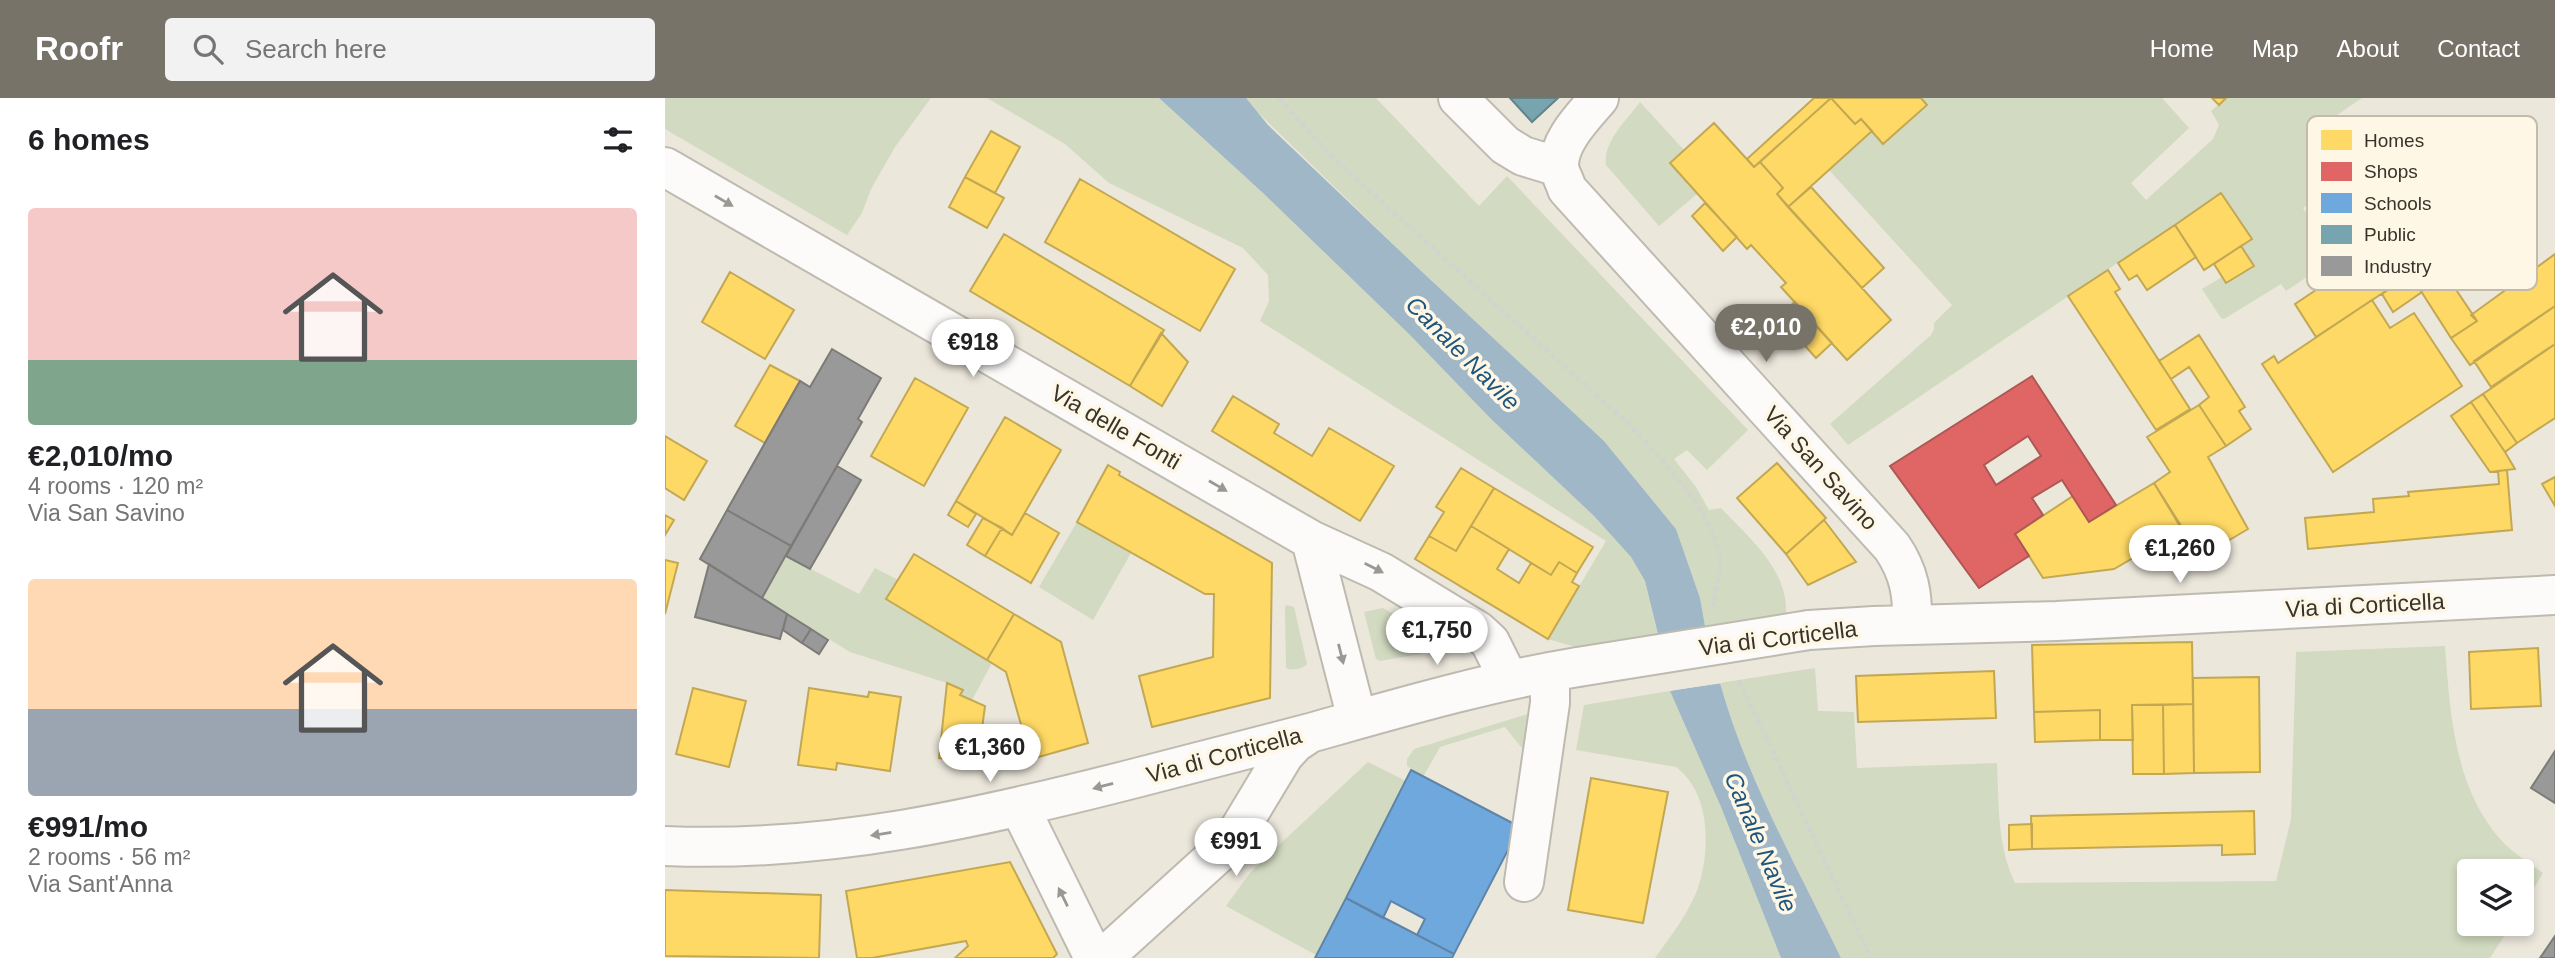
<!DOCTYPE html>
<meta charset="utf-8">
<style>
body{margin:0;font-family:Helvetica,sans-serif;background:#f2f2f2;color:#202124;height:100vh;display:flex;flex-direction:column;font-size:26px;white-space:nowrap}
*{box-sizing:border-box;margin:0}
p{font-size:23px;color:#757577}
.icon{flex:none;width:38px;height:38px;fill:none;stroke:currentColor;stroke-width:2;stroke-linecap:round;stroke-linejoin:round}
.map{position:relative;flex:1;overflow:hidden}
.side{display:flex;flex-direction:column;background:#fff;width:665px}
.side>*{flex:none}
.controls{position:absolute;left:1792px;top:761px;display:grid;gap:14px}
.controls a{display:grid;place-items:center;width:77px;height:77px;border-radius:7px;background:#fff;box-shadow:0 4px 10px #0003;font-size:35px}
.price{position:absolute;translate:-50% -60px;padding:0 16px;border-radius:24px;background:#fff;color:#222;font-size:23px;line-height:46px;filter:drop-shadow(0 2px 4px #0008)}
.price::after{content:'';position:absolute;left:50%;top:42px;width:21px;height:16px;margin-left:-10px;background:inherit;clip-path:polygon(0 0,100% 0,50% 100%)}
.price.on{background:#777369;color:#fff}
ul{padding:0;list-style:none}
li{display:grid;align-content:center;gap:14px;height:371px;padding:0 28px}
li span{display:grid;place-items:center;height:217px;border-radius:7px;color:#555}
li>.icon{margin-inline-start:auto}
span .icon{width:126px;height:126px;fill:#fffc;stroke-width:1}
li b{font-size:30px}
h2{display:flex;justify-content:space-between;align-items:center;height:84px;padding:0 28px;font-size:30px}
header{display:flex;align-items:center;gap:42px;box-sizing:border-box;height:98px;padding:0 35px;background:#777369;color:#fff}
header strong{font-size:33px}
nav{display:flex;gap:38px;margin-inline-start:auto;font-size:24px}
.search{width:490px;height:63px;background:#f2f2f2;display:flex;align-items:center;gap:18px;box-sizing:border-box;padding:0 24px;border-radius:7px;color:#757577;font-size:26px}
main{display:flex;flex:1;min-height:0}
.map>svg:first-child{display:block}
</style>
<header>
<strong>Roofr</strong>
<div class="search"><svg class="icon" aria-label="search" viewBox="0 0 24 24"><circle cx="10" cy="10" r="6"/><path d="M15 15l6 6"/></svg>Search here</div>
<nav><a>Home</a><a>Map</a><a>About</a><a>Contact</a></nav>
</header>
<main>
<section class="side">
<h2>6 homes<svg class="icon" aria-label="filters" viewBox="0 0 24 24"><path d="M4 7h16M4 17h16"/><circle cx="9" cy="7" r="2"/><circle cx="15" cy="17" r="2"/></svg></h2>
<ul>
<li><span style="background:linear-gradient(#f6c9c9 70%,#7fa58c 0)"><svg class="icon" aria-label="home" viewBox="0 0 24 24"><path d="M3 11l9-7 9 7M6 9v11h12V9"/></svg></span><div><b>€2,010/mo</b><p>4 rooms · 120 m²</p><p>Via San Savino</p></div></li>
<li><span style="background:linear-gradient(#ffd9b3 60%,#9aa5b1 0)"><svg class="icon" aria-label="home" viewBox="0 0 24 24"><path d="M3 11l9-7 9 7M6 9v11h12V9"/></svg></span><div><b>€991/mo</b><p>2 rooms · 56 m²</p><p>Via Sant'Anna</p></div></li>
</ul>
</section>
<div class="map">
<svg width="1890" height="860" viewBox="0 0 1890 860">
<rect width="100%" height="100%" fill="#ece7db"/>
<path fill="#d2dac1" d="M 0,0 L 266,0 L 230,49 L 206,91 L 197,115 L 182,137 L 0,31 Z
M 322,0 L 494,0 L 598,95 L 745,237 L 826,321 L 929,418 L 966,459 L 980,483 L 993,536 L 910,549 L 883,541 L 941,443 L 595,223 L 604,203 L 603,177 L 578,150 L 444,85 L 400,46 Z
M 578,0 L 711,0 L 814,108 L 842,78 L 1083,332 L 1042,372 L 1022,352 L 1009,361 L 1031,389 L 1044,412 L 1056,410 C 1084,440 1123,471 1121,516 L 1040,528 L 1035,500 L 1011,431 L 939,343 L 754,171 Z
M 1256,0 L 1497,0 L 1524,30 L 1466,85 L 1481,102 L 1548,41 L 1554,27 L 1546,13 L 1561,0 L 1697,0 L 1650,32 L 1682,80 L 1638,110 L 1670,160 L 1621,193 L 1616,186 L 1559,221 L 1556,220 L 1537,191 L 1557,179 L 1561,185 L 1588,168 L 1576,148 L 1586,141 L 1556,95 L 1183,347 L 1165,326 L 1266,237 L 1269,231 L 1269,225 L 1287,207 L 1164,72 L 1207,33 L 1219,46 L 1261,7 Z
M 975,4 L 1019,52 L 1005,65 L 1032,96 L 994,128 L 941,67 C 938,43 962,22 975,4 Z
M 412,424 L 466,455 L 428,522 L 374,489 Z
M 121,458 L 194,496 L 210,470 L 233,482 L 327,565 L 307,602 L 295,597 L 297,592 L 282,585 L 185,554 L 97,500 Z
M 622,507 L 629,509 L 642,566 C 638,571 627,573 621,570 L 620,509 Z
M 718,510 L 772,542 L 771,553 L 715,563 L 711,561 L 699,514 Z
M 1780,548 C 1785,614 1789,690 1836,742 C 1848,755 1864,765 1878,775 L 1857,810 L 1857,774 L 1804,774 L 1804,826 L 1847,826 L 1825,860 L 1176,860 C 1133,770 1082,682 1055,585 L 1150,570 L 1153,613 L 1189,614 L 1192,670 L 1332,665 C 1334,707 1332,747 1350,785 L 1611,783 L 1626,721 L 1631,554 Z
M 1005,593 L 1056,709 L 1116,860 L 990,860 C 1005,839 1021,819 1031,795 C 1046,756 1047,696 1011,669 L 911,652 L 919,607 Z
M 863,616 L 868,617 L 862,650 L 856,649 L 840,629 L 775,649 L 758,679 L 742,668 L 742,661 L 749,651 Z
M 703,664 L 741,683 L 651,857 L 561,808 L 585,775 L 601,759 Z"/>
<path fill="#a0b7c7" d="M 494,0 L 581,0 L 603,27 L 754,171 L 939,343 L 1011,431 L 1035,500 L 1040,528 L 993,536 L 980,483 L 966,459 L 929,418 L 826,321 L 745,237 L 598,95 Z
M 1055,585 C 1082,682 1133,770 1176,860 L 1116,860 L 1056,709 L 1005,593 Z"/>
<path fill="#ece7db" d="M 1054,582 L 1058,585 L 1002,593 L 1004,589 Z"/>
<path fill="#ffd966" stroke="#c3a854" stroke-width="2" d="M 1149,0 L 1166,0 L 1089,69 L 1082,61 Z
M 1166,0 L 1190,26 L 1196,21 L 1207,33 L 1123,109 L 1112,96 L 1118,90 L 1095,64 Z
M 1166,0 L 1256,0 L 1262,7 L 1218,46 L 1196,21 L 1190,26 Z
M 1547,0 L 1561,0 L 1554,7 Z
M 1049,25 L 1089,69 L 1095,64 L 1118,90 L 1112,96 L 1226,222 L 1182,262 L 1116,189 L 1121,185 L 1086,147 L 1082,151 L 1005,65 Z
M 326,33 L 355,49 L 330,95 L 300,79 Z
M 300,79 L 339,100 L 322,130 L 284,109 Z
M 415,81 L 570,171 L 535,233 L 380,144 Z
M 1146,89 L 1219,170 L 1197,190 L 1123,109 Z
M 1556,95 L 1587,141 L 1539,172 L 1510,127 Z
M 1040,105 L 1072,139 L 1058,153 L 1027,118 Z
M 1510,127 L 1531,159 L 1482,192 L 1472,177 L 1464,182 L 1453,165 Z
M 1753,135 L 1812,223 L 1786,240 L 1729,151 Z
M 339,136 L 499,232 L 465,288 L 305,193 Z
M 1723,144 L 1745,177 L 1651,239 L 1630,206 Z
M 1576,148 L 1589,168 L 1561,185 L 1549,166 Z
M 1890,156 L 1890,208 L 1805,267 L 1786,240 L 1812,223 L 1806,217 Z
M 1443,172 L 1455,191 L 1450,194 L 1525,311 L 1491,332 L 1403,198 Z
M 65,174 L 129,212 L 100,261 L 37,224 Z
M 1745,177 L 1757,194 L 1728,214 L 1717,196 Z
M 1707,202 L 1725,230 L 1749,215 L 1797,288 L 1668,374 L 1597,266 L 1609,258 L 1613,265 Z
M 1130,204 L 1167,245 L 1151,260 L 1113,218 Z
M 1890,208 L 1890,246 L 1826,289 L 1809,263 Z
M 496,235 L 523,264 L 497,308 L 465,288 Z
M 1534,237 L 1580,309 L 1574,313 L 1586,331 L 1561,348 L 1534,307 L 1544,299 L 1524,269 L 1506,281 L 1494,263 Z
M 1890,246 L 1890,320 L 1852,345 L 1818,296 Z
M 105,267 L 135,283 L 100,345 L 70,328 Z
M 250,280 L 303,310 L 259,388 L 206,358 Z
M 1818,296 L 1852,345 L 1840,354 L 1806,304 Z
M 568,298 L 614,326 L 609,335 L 647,358 L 664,330 L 729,368 L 695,423 L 547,333 Z
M 1806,304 L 1840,354 L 1850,371 L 1825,374 L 1786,318 Z
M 1534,307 L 1561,348 L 1543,359 L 1583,431 L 1534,460 L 1489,385 L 1505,374 L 1482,339 Z
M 340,319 L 396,352 L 347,437 L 291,403 Z
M 0,338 L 42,363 L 19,402 L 0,390 Z
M 1112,365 L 1161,420 L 1121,456 L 1072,400 Z
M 443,367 L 455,374 L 454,377 L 607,465 L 605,600 L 487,629 L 474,578 L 548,559 L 549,496 L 540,496 L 412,424 Z
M 796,370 L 829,390 L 791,453 L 764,438 L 779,414 L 771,409 Z
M 1842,372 L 1847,432 L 1643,451 L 1640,420 L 1709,414 L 1708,401 L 1744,398 L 1743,394 L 1834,386 L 1833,373 Z
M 1890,379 L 1890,408 L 1877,386 Z
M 1489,385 L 1518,431 L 1449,471 L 1378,480 L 1350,436 L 1408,398 L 1424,424 Z
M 829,390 L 928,449 L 912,475 L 894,464 L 886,477 L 806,428 Z
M 291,403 L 311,416 L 303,429 L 283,417 Z
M 360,415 L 394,435 L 366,485 L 320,458 L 337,430 L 347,437 Z
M 0,417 L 9,422 L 0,437 Z
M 318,420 L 337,430 L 320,458 L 302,447 Z
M 1159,422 L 1191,464 L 1143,487 L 1121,456 Z
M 806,428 L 844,451 L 832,471 L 854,485 L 866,465 L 886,477 L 894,464 L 912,475 L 907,484 L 914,488 L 883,541 L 750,461 L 764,438 L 791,453 Z
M 249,456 L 349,516 L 322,562 L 221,501 Z
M 0,462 L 13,465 L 0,516 Z
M 349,516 L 396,544 L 423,645 L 356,664 L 348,633 L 357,630 L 341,574 L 322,562 Z
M 1527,544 L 1528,606 L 1467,607 L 1468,642 L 1435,642 L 1435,612 L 1369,614 L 1367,547 Z
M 1873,550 L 1876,608 L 1806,611 L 1804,554 Z
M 1329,573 L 1331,620 L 1193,624 L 1191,578 Z
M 1594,579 L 1595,674 L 1529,675 L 1528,580 Z
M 282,585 L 298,592 L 295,597 L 320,608 L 313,661 L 290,668 L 291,662 L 274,660 Z
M 28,590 L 81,603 L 64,669 L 11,656 Z
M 144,590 L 203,599 L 204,594 L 236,599 L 225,673 L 172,665 L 171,672 L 133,667 Z
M 1528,606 L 1529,675 L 1499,676 L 1498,607 Z
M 1467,607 L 1498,607 L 1499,676 L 1468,676 Z
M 1435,612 L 1435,642 L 1370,644 L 1369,614 Z
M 926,680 L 1003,694 L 978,825 L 903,812 Z
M 1589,713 L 1590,756 L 1557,757 L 1557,747 L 1367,751 L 1366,718 Z
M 1367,726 L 1367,751 L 1344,752 L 1344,727 Z
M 345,764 L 392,856 L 388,860 L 290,860 L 303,848 L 301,843 L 207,860 L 192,860 L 181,793 Z
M 0,792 L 156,797 L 154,860 L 0,858 Z"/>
<path fill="#e06666" stroke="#ae5754" stroke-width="2" fill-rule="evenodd" d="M 1367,278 L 1451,407 L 1424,424 L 1397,382 L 1367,400 L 1378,417 L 1350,436 L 1364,458 L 1314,490 L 1225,368 ZM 1363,338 L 1376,358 L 1331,387 L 1319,367 Z"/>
<path fill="#6fa8dc" stroke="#5e85a7" stroke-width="2" d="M 746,672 L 855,729 L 789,856 L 752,837 L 760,821 L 726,803 L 718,820 L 681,800 Z
M 681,800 L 789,856 L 787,860 L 650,860 Z"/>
<path fill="#76a5af" stroke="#638387" stroke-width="2" d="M 845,0 L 893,0 L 867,24 Z"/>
<path fill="#999" stroke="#7c7b78" stroke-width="2" d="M 167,251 L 216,280 L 193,321 L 197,324 L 126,448 L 62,412 L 135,283 L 145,289 Z
M 172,368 L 196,382 L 145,471 L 121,458 Z
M 62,412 L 126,448 L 97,500 L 35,461 Z
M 44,466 L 122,516 L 115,541 L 30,519 Z
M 122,516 L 146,531 L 137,545 L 118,532 Z
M 146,531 L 163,542 L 154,556 L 137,545 Z
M 1890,653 L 1890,705 L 1866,690 Z
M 1890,838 L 1890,860 L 1875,860 Z"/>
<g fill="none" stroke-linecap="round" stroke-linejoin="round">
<defs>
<path id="minor" d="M 793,0 L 840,47 L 858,58 L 894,69
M 934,0 C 919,18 893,43 894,69 C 895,75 900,84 902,91 L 1227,449 C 1244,474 1248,496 1247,526
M 0,69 L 646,442 L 716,474 L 813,533 L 825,544 L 844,582
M 646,442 L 692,621
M 1144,532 L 1209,528 L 1392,523 L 1890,497
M 355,710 L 429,860
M 0,748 C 163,755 315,720 471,680 C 529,665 587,650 645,635 C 734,610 822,584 913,569
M 859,784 L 885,605 L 885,574
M 438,860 L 556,753 L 575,730 L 619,657 L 630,645 L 645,635"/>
</defs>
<use href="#minor" stroke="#bebab0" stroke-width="42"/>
<path stroke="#d3d3cf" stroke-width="4.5" stroke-dasharray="5 3.5" stroke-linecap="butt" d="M 614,0 L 668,60 L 967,329 C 997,363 1048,413 1055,460 C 1057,476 1050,493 1048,509
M 1074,583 L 1206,860"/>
<use href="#minor" stroke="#fcfbfa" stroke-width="38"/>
<defs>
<path id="minor-bridge" d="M 913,569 L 1144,532"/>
</defs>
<use href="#minor-bridge" stroke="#bebab0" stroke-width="42" stroke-linecap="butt"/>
<use href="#minor-bridge" stroke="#fcfbfa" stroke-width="38"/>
</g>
<defs><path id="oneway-solid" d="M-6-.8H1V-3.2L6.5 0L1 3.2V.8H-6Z" transform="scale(1.75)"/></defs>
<g fill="#9a9892">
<use href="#oneway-solid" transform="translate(59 103) rotate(30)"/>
<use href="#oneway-solid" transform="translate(553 388) rotate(30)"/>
<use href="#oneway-solid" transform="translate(709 470) rotate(27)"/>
<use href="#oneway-solid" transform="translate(676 556) rotate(76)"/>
<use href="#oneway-solid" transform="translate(438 688) rotate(165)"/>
<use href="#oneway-solid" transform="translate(216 736) rotate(171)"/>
<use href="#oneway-solid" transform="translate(398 799) rotate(-116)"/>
</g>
<g text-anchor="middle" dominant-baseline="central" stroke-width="7" stroke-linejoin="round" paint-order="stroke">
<g font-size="23" fill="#38342b" stroke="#fff7e5">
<text transform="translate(451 329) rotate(30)">Via delle Fonti</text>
<text transform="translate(1156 370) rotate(48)">Via San Savino</text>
<text transform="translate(1700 507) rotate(-3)">Via di Corticella</text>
<text transform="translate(1113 540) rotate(-7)">Via di Corticella</text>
<text transform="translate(559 657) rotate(-15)">Via di Corticella</text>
</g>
<g font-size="24" font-style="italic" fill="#1e557c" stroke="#fff7e5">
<text transform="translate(798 255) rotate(45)">Canale Navile</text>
<text transform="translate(1096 744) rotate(67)">Canale Navile</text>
</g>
</g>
<rect x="1642" y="18" width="230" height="174" rx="10" fill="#fff7e5" stroke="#c3bcad" stroke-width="2"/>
<rect x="1656" y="32" width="31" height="20" fill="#ffd966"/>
<rect x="1656" y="64" width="31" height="19" fill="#e06666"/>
<rect x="1656" y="95" width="31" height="20" fill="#6fa8dc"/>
<rect x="1656" y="127" width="31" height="19" fill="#76a5af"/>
<rect x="1656" y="158" width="31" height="20" fill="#999"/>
<g font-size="19" fill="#38342b">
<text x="1699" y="49">Homes</text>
<text x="1699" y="80">Shops</text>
<text x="1699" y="112">Schools</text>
<text x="1699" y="143">Public</text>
<text x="1699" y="175">Industry</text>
</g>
</svg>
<div class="controls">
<a><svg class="icon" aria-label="layers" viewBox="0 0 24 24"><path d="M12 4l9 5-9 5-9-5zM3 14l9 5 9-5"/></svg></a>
</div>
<b class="price on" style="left:1101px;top:266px">€2,010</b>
<b class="price" style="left:308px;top:281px">€918</b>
<b class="price" style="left:1515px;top:487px">€1,260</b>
<b class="price" style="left:772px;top:569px">€1,750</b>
<b class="price" style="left:325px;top:686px">€1,360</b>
<b class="price" style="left:571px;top:780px">€991</b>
</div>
</main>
